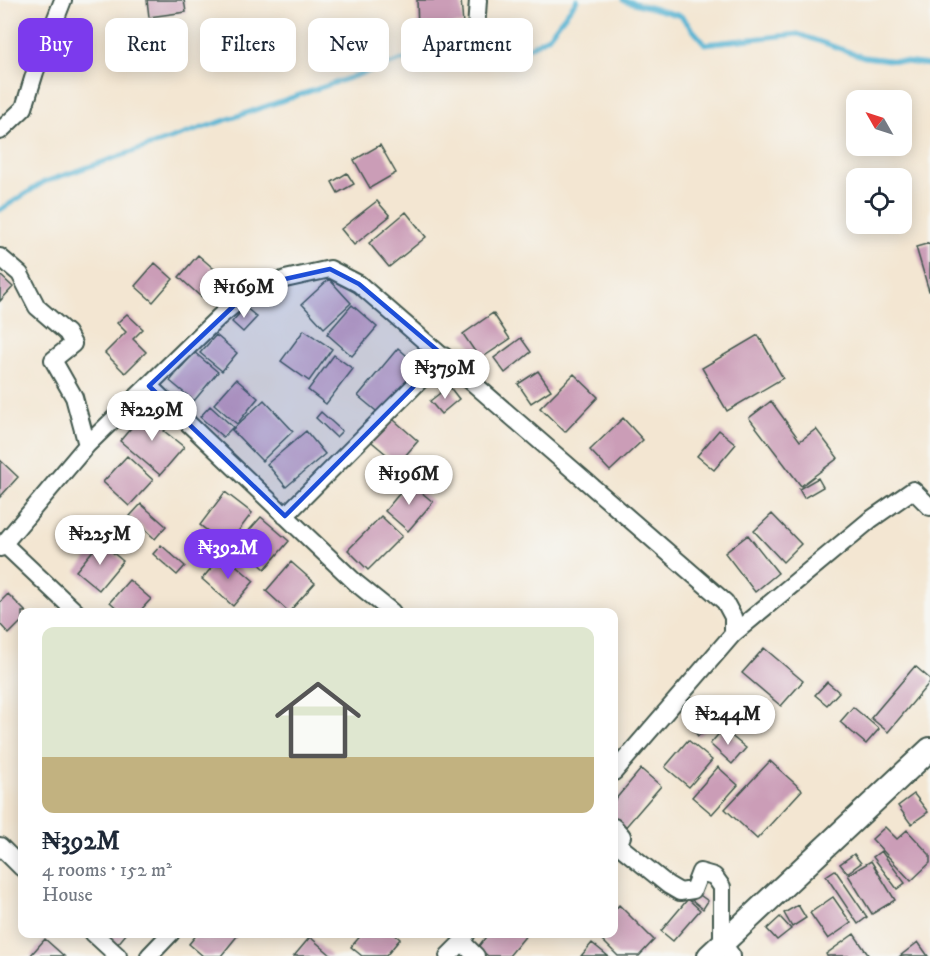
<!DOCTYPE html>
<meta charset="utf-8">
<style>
body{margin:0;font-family:"IM FELL DW Pica",serif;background:#f6f6f7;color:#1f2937;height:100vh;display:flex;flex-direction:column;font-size:22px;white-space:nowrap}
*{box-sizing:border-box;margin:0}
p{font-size:20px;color:#747a83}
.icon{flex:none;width:33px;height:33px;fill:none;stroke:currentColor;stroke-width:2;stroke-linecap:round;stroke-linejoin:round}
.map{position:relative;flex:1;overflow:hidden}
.drawer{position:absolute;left:18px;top:608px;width:600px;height:330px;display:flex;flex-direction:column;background:#fff;border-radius:12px;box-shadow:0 3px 15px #0003}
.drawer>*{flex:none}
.top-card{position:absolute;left:18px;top:18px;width:600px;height:54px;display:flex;gap:12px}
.needle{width:39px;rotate:309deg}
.fabs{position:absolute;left:846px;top:90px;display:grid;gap:12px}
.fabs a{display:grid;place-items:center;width:66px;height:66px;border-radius:12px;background:#fff;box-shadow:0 3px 15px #0003;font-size:30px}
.price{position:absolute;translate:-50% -51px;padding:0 14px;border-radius:21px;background:#fff;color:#222;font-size:20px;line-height:39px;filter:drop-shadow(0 2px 3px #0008)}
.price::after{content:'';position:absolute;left:50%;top:36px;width:18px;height:14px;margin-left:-9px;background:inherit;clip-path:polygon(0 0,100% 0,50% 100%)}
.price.current{background:#7c3aed;color:#fff}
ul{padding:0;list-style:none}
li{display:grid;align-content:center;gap:12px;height:318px;padding:0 24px}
li span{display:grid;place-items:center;height:186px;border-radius:12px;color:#555}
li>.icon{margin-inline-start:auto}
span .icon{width:108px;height:108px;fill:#fffc;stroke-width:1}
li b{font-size:26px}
.pill{padding:0 21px;border-radius:12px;background:#fff;box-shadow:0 3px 15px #0003;font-size:21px;line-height:54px}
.pill.current{background:#7c3aed;color:#fff}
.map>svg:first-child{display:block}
</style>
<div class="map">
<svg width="930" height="956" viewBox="0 0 930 956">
<rect width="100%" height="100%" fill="#f6f6f2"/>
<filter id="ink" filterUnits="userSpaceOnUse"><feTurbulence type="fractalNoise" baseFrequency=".0167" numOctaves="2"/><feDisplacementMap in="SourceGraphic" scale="12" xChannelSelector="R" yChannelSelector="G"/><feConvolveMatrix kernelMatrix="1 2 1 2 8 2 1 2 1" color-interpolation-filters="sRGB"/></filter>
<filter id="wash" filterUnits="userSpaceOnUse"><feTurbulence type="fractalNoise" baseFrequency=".008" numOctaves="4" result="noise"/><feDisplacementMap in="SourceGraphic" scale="24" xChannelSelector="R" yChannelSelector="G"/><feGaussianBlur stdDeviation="1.35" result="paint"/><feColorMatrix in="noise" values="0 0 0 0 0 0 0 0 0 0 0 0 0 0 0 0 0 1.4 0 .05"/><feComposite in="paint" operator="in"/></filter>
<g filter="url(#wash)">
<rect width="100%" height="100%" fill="#f3e6d2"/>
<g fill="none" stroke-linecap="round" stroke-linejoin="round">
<path stroke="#53b2d2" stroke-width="5" d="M 623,0 L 681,16 L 705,44 L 798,34 L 864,57 L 930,65
M 0,210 L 44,182 L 402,60 L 501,63 L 548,37 L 577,0"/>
</g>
<g id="blocks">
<path fill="#cb9db7" d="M 147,0 L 184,0 L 186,12 L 149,17 Z
M 417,0 L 461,0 L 463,24 L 418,28 Z
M 380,145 L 396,173 L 370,188 L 354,160 Z
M 347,173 L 354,184 L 338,193 L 332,182 Z
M 377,201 L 390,216 L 354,245 L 341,229 Z
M 406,212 L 426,237 L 389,267 L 369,243 Z
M 930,243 L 930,291 L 929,291 L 916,247 Z
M 198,255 L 220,274 L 201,297 L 179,277 Z
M 155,263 L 173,279 L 153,302 L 135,286 Z
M 0,275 L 13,287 L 0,301 Z
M 329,279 L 351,303 L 324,328 L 302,304 Z
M 352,305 L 377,327 L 352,356 L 327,334 Z
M 245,307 L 257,317 L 243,332 L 232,322 Z
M 493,313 L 510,339 L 480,359 L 463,334 Z
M 127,314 L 143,329 L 133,339 L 146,352 L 125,373 L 105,353 L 126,332 L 117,323 Z
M 304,330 L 332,349 L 309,381 L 281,361 Z
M 216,335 L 237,353 L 222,371 L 200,353 Z
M 758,335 L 783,378 L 727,411 L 702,368 Z
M 521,338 L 531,352 L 505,373 L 494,358 Z
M 398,348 L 421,368 L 381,415 L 358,396 Z
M 194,352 L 218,372 L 194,401 L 170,381 Z
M 334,355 L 353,369 L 326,404 L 308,390 Z
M 538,371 L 551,390 L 531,403 L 518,384 Z
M 574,374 L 598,397 L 565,432 L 540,408 Z
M 236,379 L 258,398 L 237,424 L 214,404 Z
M 449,386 L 459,399 L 441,414 L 430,401 Z
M 264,400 L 293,431 L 262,461 L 232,430 Z
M 771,401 L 800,441 L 816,429 L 838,458 L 801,486 L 749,418 Z
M 210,406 L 233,427 L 223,437 L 200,417 Z
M 147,409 L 168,427 L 164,431 L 184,447 L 160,475 L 120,441 Z
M 321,412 L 342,431 L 336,437 L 316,418 Z
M 387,414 L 418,441 L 398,464 L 367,438 Z
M 623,418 L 643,440 L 610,471 L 590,450 Z
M 719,430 L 736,444 L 714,470 L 697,456 Z
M 306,431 L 325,454 L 286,487 L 267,464 Z
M 127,456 L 153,480 L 129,506 L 103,482 Z
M 0,460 L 18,477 L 0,497 Z
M 818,478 L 823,487 L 804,498 L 799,489 Z
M 409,482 L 433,502 L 408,531 L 385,511 Z
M 225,492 L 252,513 L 227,546 L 200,525 Z
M 141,504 L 166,526 L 155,539 L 130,516 Z
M 772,514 L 801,544 L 783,562 L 754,531 Z
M 381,516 L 402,536 L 368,570 L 348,550 Z
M 261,517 L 289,541 L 265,569 L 237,544 Z
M 748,535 L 778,573 L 755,592 L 725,553 Z
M 100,542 L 123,561 L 99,590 L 76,571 Z
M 161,545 L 185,566 L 177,575 L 153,554 Z
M 223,554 L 254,581 L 233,606 L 202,579 Z
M 291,562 L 315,583 L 289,612 L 266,591 Z
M 129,580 L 151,599 L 139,612 L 121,612 L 110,602 Z
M 8,594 L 26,612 L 22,612 L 22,621 L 9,634 L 0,624 L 0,602 Z
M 764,648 L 803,681 L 781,706 L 742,673 Z
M 915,666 L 930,679 L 930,682 L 888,732 L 871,718 Z
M 827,682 L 839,692 L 827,705 L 815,695 Z
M 853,707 L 879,729 L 866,744 L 840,722 Z
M 697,710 L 710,727 L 698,736 L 685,719 Z
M 723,729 L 746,748 L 732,764 L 710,744 Z
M 688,740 L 712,760 L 689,787 L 665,767 Z
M 770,761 L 802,790 L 757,839 L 725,809 Z
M 718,767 L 738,785 L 712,814 L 692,797 Z
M 641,769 L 661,786 L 623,830 L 614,822 L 614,801 Z
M 914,794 L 928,812 L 911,824 L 898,806 Z
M 885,827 L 897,839 L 907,830 L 930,855 L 930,863 L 911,881 L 872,839 Z
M 881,851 L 905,883 L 897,889 L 873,857 Z
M 854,854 L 861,863 L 847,873 L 840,864 Z
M 871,861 L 895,900 L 872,914 L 848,875 Z
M 835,870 L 867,917 L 858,924 L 826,876 Z
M 697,893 L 708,901 L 703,909 L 692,900 Z
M 833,897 L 851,923 L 828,939 L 810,913 Z
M 688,899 L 700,910 L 673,941 L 661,931 Z
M 619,905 L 654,940 L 639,956 L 618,956 L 595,933 L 614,933 L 614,911 Z
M 798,905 L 806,918 L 792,927 L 784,913 Z
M 780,917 L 791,929 L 777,940 L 767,929 Z
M 104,933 L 127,933 L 117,945 Z
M 198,933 L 236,933 L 238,935 L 221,956 L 203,956 L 189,944 Z
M 363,933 L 393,933 L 400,939 L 386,956 L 362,956 L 351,947 Z
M 489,933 L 528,933 L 509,956 L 488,956 L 478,947 Z
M 854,934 L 869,956 L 827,956 L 826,954 Z
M 310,937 L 332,956 L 294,956 Z
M 45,939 L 64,956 L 30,956 Z
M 918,942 L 928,956 L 900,956 Z
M 592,943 L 608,956 L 581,956 Z"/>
</g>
</g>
<g filter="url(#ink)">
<use href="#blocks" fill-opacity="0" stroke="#3f564c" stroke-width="1.5"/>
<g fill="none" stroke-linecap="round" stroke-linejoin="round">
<defs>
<path id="minor" d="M 475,44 L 478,0
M 0,131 L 24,108 L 35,72 L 63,0
M 0,257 L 20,274 L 37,307 L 67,333 L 73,344 L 53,360 L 74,397 L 87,445
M 149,386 L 356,583 L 392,612
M 285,516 L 444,356
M 4,544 L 76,612
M 0,548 L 87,445 L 219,317 L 243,297 L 285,279 L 330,269 L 359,284 L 725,602 L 733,617 L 733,634
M 614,772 L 733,634 L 870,520 L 913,490 L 930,507
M 614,827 L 622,836 L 619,843 L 622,848 L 668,885 L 680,892 L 693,890 L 700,872 L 714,876 L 722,887 L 722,943 L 732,956
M 0,846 L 22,868
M 93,933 L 118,956
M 462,942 L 476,956
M 149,956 L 171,933
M 448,956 L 462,942 L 467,933"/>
<path id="secondary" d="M 709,956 L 930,749"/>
</defs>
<use href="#minor" stroke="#3f564c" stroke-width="20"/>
<use href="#secondary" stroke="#3f564c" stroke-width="26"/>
<use href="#minor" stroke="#fff" stroke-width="16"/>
<use href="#secondary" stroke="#fff" stroke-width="22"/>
</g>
</g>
<path fill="#1d4ed8" fill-opacity="0.2" stroke="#1d4ed8" stroke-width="4.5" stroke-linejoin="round" d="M 330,269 L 359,284 L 444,356 L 285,516 L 149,386 L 243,297 L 285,279 Z"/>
</svg>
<div class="fabs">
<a><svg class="needle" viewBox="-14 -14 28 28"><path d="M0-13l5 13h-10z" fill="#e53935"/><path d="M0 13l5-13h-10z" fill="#747a83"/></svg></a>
<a><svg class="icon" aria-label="locate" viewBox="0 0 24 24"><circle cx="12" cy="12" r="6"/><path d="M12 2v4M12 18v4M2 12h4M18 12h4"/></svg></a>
</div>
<b class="price" style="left:244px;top:319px">₦169M</b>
<b class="price" style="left:445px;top:400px">₦379M</b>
<b class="price" style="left:152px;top:442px">₦229M</b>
<b class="price" style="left:409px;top:506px">₦196M</b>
<b class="price" style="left:100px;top:566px">₦225M</b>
<b class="price current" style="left:228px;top:580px">₦392M</b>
<b class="price" style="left:728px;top:746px">₦244M</b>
<div class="top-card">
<a class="pill current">Buy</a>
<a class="pill">Rent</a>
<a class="pill">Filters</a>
<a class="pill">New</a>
<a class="pill">Apartment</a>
</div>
<section class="drawer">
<ul>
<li><span style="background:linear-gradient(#dfe7d0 70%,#c2b280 0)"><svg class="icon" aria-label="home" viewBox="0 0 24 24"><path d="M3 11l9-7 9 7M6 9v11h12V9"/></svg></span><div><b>₦392M</b><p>4 rooms · 152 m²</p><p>House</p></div></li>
</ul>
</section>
</div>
